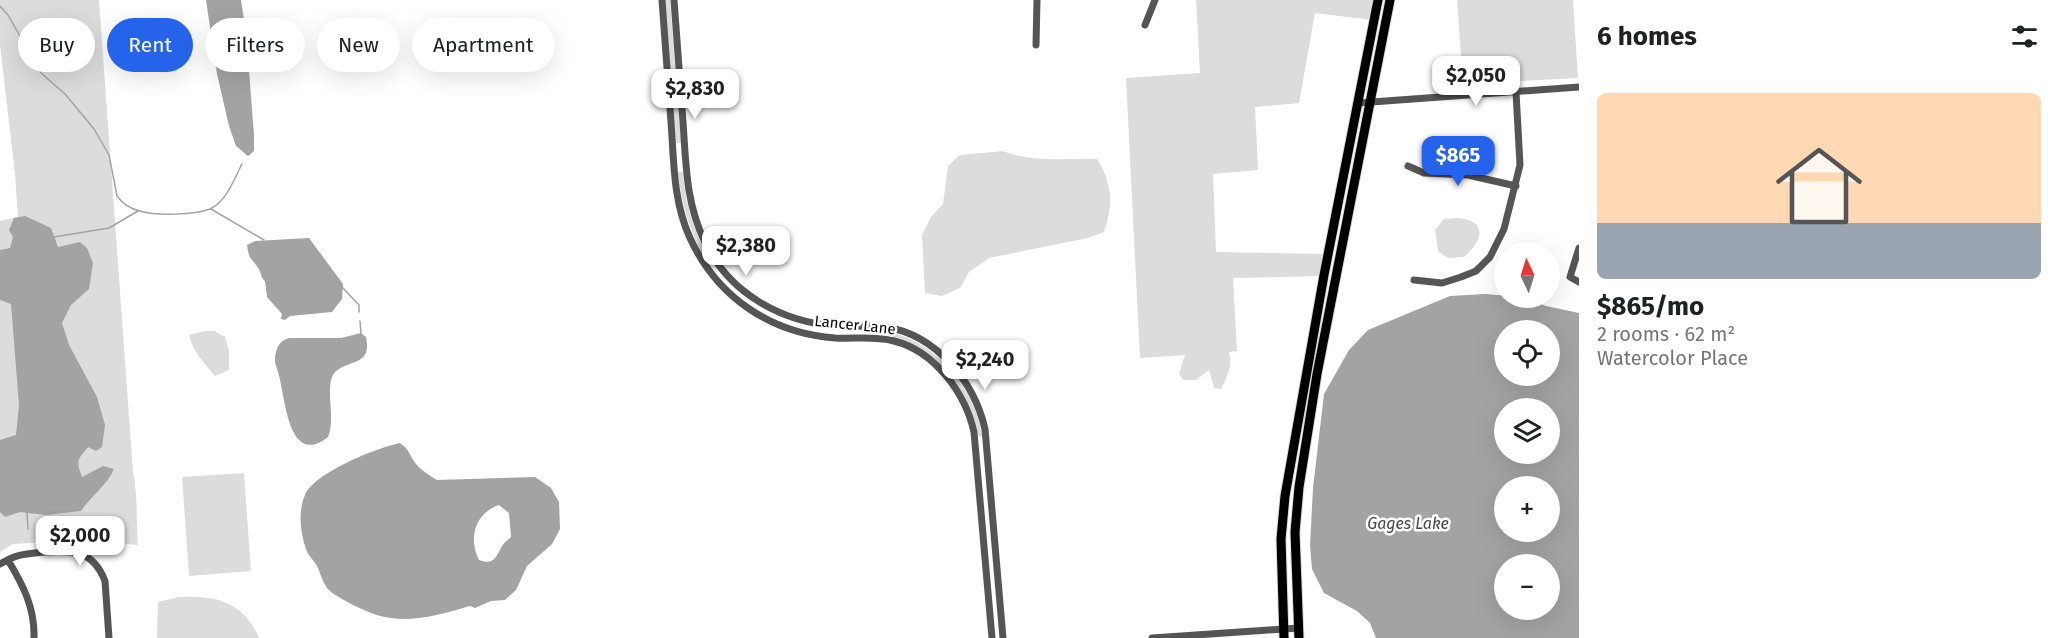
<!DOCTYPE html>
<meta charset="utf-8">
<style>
body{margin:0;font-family:"Fira Sans",sans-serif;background:#f2f2f2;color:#202124;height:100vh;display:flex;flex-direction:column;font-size:22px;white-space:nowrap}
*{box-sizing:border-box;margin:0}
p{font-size:20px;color:#757577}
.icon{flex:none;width:33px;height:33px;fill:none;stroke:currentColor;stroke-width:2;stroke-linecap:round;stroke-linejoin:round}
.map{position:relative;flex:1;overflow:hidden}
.details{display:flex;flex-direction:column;background:#fff;width:480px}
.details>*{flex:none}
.top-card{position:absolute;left:18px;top:18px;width:570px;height:54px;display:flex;gap:12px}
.needle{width:39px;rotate:356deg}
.tools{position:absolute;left:1494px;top:242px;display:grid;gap:12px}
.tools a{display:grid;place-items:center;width:66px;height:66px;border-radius:50%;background:#fff;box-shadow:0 6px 24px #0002;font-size:30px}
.price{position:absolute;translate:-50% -51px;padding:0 14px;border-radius:12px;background:#fff;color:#222;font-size:20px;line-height:39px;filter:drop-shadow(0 2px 3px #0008)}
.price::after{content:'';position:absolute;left:50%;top:36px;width:18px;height:14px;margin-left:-9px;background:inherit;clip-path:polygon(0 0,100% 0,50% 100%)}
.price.current{background:#2563eb;color:#fff}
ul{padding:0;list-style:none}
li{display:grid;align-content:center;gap:12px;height:318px;padding:0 18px}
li+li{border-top:2px solid #e0e0e0}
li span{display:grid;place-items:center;height:186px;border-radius:9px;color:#555}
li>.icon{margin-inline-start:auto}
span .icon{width:108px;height:108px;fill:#fffc;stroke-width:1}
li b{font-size:26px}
h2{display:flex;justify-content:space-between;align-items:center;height:72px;padding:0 18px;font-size:26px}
.chip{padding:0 21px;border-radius:27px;background:#fff;box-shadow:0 6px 24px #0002;font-size:21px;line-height:54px}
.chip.current{background:#2563eb;color:#fff}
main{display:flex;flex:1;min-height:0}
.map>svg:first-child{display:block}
</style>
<main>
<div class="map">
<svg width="1579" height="638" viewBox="0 0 1579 638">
<rect width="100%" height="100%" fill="#fff"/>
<path fill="#dcdcdc" d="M 0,0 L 99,0 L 133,472 C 138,495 136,521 138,545 L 83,540 L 13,544 L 0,552 L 0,221 L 18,217 L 15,174 L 0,45 Z
M 665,0 L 670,0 L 681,143 L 676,143 Z
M 1196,0 L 1375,0 L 1371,20 L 1315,13 L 1299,103 L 1255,107 L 1258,170 L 1213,174 L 1216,252 L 1328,254 L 1324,276 L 1233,278 L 1237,351 L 1229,352 C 1233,365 1227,377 1221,389 L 1214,388 L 1209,370 L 1196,380 L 1183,380 L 1179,374 L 1185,355 L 1140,358 L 1126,78 L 1200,73 Z
M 1457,0 L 1573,0 L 1578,78 L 1463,84 Z
M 1003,151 C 1032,163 1067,158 1097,159 C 1113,184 1113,205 1104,232 L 1088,238 L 989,258 L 969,272 L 960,288 L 942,296 L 925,293 L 922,235 L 931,217 L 943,204 L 948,166 L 960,155 Z
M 678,172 L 683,172 C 685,202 693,231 709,257 L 705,259 C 690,231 681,204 678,172 Z
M 1459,218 C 1490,222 1481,242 1464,257 L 1448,258 L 1438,251 L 1435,230 L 1444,219 Z
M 866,330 C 925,328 973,381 983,436 L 979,437 C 968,381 925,335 866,334 Z
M 205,331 L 214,331 L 225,337 L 229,351 L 229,370 L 215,376 C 205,364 192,351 189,335 Z
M 244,473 L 251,571 L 189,576 L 182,477 Z
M 179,597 C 216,595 244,602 259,638 L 157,638 L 158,602 Z"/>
<path fill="#a3a3a3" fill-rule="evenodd" d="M 206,0 L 241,0 L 246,32 L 254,135 L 254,151 L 248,156 L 236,146 L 229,126 L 217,74 Z
M 25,216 L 51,228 L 58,247 L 80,242 L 87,248 L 93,263 L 89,289 L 71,305 L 62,323 L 69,345 L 97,397 L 105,425 L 102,447 L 96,451 L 88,447 C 77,460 76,461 82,477 L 103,466 L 114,469 C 108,484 90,497 81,511 L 46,515 L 20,512 L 5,517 L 0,512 L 0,440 L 16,435 L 19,405 L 11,304 L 0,300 L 0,250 L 10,248 L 13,237 L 9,230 L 14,218 Z
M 309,238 L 343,284 L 342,299 L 332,312 L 290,316 L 285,320 L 281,319 L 282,314 L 267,297 L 265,281 C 260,277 262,273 258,268 C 251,257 249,260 247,245 L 255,241 Z
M 1485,294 L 1523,297 L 1546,306 L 1579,313 L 1579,638 L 1376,638 L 1370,623 L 1357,611 L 1324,593 L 1312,569 L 1310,546 L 1313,488 L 1324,394 L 1349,350 L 1368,330 L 1450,296 ZM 1504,330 L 1550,330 L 1550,375 L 1504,375 ZM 1504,408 L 1550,408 L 1550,453 L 1504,453 ZM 1504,486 L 1550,486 L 1550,531 L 1504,531 ZM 1504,564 L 1550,564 L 1550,609 L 1504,609 Z
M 361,333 L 366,337 C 373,369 344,358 333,375 C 325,389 336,419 328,437 C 291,466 286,407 281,385 C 280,377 277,370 275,362 C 275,351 278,340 290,338 L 341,338 Z
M 400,443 C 410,450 409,455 416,464 C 422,471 429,475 437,480 L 535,477 L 551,488 L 559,502 L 560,529 L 552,544 L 527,566 L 516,590 L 505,600 L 491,601 L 475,608 L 470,606 C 442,614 414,623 385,617 C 374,616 334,597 328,589 C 323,583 321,575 318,568 C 315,561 308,556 306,549 C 300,532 298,511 305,495 C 314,473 376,448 400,443 ZM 499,505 L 509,513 L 511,537 C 507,541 503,543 501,548 C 495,559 493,565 479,560 C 468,538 475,513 499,505 Z"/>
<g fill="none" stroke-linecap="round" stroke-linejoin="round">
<path stroke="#a3a3a3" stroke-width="1.5" d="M 0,6 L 8,15 L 41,73 L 65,94 L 94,129 L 109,155 L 117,196 C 122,203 131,209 140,211 C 157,216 194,215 210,209 C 227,201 234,179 242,164
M 211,209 L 264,240
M 54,237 L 109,228 L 138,211
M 342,287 L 359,305 L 359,312
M 360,321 L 361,333
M 27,512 L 28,529"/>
<defs>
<path id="major" d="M 1284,638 L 1281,539 L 1285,496 L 1324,275 L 1378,0
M 1299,638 L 1295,532 L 1299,487 L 1317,374 L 1390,0"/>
</defs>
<use href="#major" stroke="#dbdbdb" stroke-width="11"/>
<path stroke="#555" stroke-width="7" d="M 662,0 C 665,41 668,81 671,122 C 674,161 673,201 690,238 C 717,297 770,333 835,338 C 855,339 875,336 894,341 C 934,351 965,392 974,432 L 992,638
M 674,0 C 677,41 680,82 683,122 C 686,164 686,204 705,242 C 729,293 781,322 836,326 C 853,327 870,325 886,327 C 936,335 974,381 985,429 L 1003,638
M 1145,25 L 1155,0
M 1036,45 L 1037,0
M 1358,103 L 1579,87
M 1408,166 L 1424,173 L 1468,175 L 1516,186
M 1579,248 L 1570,277 L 1579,282
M 1414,280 L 1442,283 L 1461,277 L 1476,271 L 1490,257 L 1504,229 L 1520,165 L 1516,92
M 8,560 C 23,585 35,608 34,638
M 0,564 C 17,554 25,554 44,552 C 73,550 93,550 105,581 L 109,638
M 1152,638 L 1298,628"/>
<use href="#major" stroke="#000" stroke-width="9"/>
</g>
<g text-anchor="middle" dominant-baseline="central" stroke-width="5" stroke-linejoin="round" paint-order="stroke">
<g font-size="15" fill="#000" stroke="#fff">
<text transform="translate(855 325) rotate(6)">Lancer Lane</text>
</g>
<g font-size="16" font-style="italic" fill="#444" stroke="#fff">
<text x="1408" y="523">Gages Lake</text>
</g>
</g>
</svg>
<div class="tools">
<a><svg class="needle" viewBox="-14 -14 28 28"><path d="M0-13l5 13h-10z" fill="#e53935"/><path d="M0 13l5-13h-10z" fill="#757577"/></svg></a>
<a><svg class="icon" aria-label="locate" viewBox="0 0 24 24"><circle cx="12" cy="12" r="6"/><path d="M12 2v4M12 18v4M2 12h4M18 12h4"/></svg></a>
<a><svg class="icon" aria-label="layers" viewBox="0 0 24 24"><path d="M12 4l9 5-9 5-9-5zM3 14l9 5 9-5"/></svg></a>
<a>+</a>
<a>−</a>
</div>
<b class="price" style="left:1476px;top:107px">$2,050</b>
<b class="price" style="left:695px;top:120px">$2,830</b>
<b class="price current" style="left:1458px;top:187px">$865</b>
<b class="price" style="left:746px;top:277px">$2,380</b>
<b class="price" style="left:985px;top:391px">$2,240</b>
<b class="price" style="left:80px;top:567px">$2,000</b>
<div class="top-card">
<a class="chip">Buy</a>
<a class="chip current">Rent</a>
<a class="chip">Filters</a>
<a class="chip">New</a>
<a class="chip">Apartment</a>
</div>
</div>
<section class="details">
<h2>6 homes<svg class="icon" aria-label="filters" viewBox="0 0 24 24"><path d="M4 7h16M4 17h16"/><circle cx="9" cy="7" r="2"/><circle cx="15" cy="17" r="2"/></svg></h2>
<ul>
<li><span style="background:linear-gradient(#ffd9b3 70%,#9aa5b1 0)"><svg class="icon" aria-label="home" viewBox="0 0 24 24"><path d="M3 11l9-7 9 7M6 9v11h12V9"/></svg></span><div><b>$865/mo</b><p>2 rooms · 62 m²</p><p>Watercolor Place</p></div></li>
</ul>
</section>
</main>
